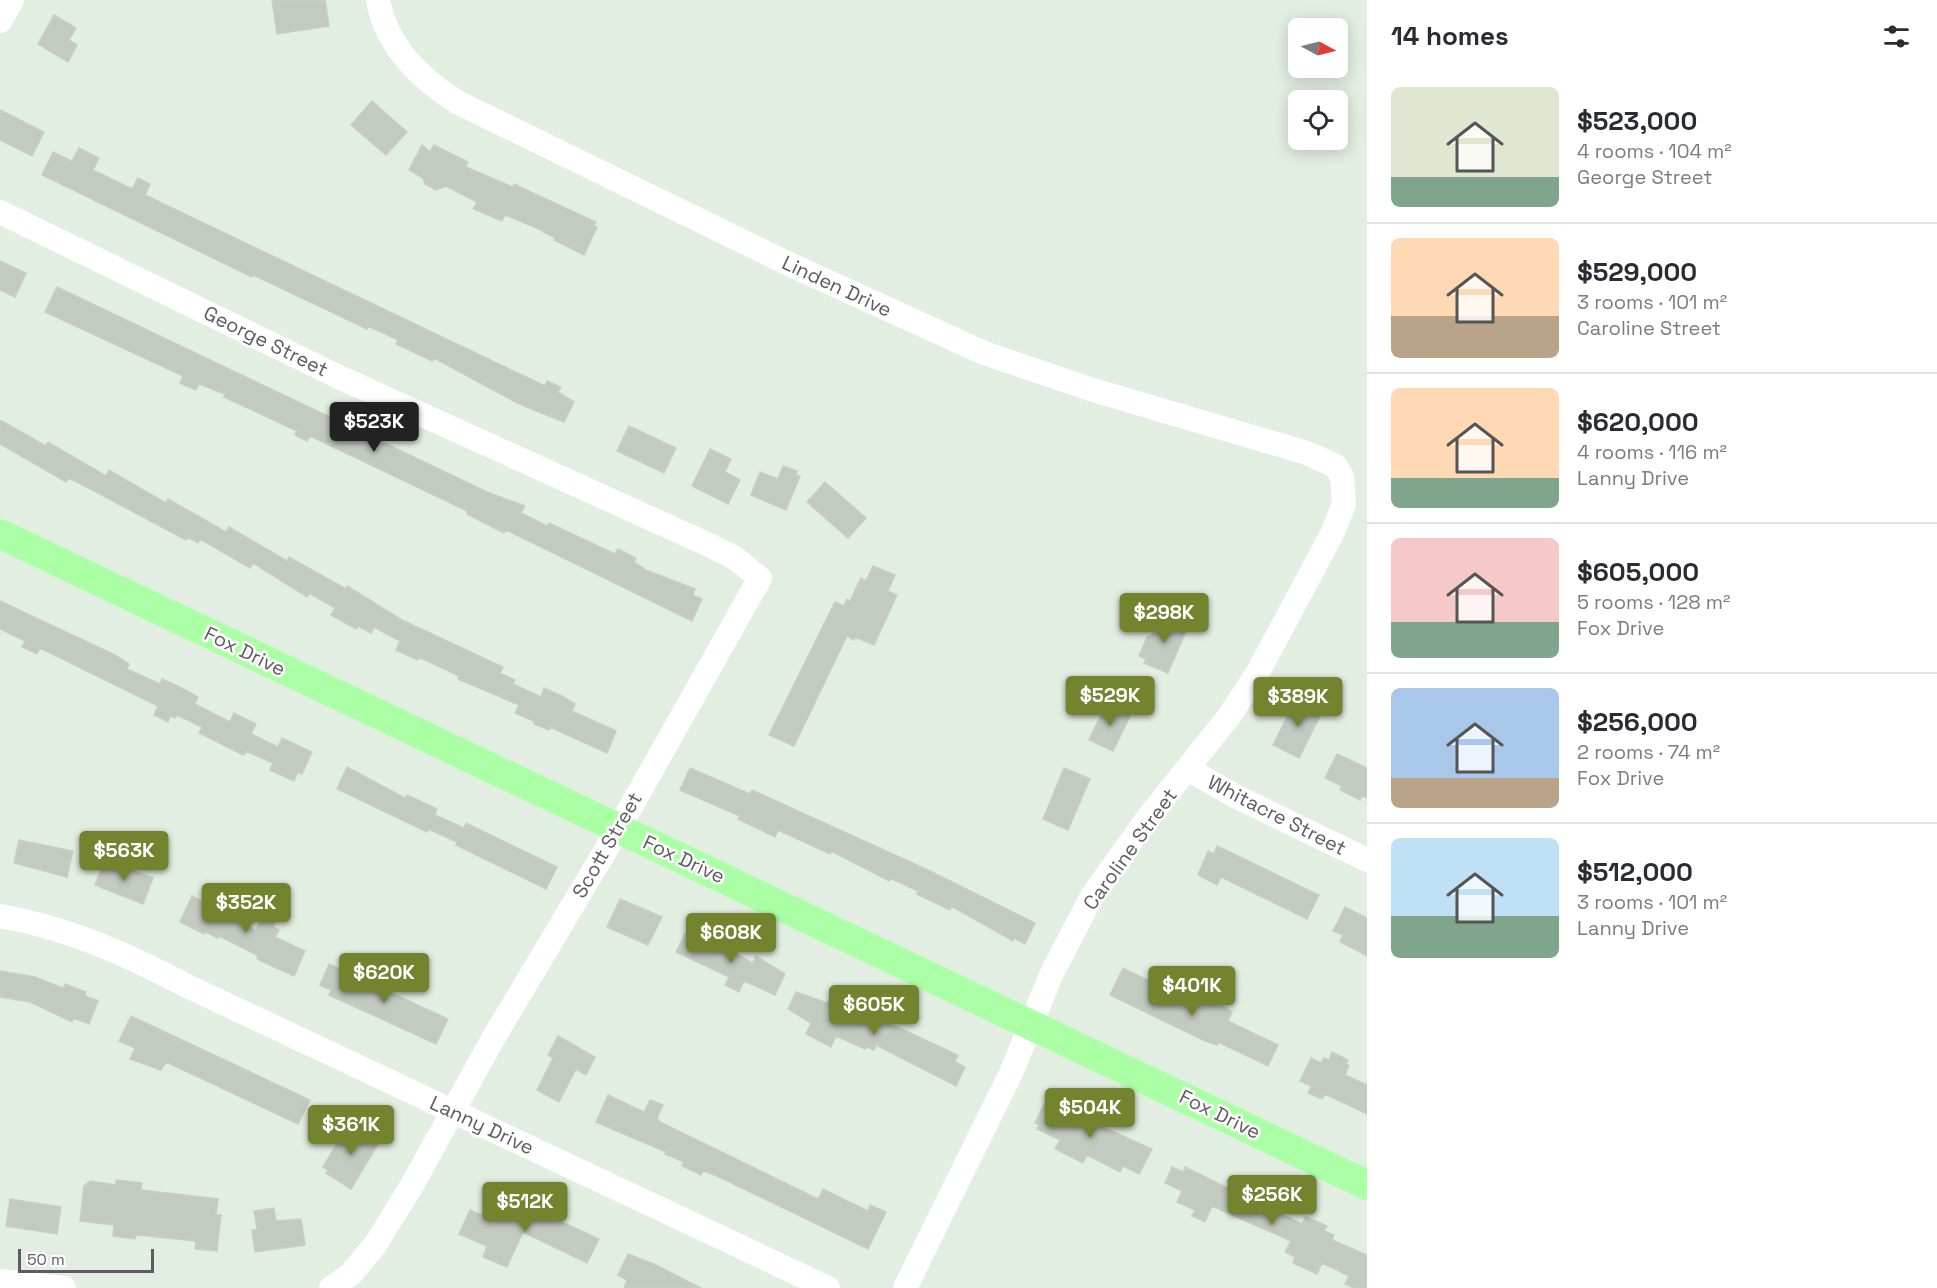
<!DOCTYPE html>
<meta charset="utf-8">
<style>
body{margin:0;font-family:"Space Grotesk",sans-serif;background:#f2f2f3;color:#2b2b33;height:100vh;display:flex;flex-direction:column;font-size:22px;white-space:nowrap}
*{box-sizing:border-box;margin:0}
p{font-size:20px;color:#7c7c81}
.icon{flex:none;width:33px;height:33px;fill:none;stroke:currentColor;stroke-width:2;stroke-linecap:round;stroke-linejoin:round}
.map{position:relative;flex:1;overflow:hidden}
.drawer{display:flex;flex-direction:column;background:#fff;width:570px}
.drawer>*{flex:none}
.needle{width:39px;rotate:97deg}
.buttons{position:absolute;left:1288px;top:18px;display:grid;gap:12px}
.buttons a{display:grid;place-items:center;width:60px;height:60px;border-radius:9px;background:#fff;box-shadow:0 3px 15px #0003;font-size:30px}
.scale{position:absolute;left:18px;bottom:15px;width:136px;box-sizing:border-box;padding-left:6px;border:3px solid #605a63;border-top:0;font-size:16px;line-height:21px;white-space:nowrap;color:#605a63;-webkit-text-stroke:4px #fff;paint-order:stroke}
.price{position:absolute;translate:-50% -51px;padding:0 14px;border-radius:6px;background:#73832e;color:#fff;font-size:20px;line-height:39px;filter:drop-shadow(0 2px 3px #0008)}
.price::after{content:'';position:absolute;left:50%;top:36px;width:18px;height:14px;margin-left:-9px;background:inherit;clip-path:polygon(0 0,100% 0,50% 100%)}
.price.on{background:#222;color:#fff}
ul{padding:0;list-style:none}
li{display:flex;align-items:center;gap:18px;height:150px;padding:0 24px}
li+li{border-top:2px solid #e1e1e2}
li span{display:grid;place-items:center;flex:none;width:168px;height:120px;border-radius:9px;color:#555}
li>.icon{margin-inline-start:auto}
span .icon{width:72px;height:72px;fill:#fffc;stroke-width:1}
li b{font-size:26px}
h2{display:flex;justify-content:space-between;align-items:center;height:72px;padding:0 24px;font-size:26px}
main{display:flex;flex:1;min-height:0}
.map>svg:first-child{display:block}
</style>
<main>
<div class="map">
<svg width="1367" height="1288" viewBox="0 0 1367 1288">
<rect width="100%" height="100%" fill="#e3eee2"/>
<path fill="#c2cac1" stroke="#c4d2c0" stroke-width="1.5" d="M 272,0 L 325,0 L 329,26 L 277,34 Z
M 54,15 L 76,28 L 69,40 L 77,45 L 68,62 L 38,44 Z
M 372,101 L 407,132 L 386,155 L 351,125 Z
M 0,110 L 44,132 L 32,156 L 0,140 Z
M 422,145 L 430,152 L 434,145 L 468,162 L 466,167 L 513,187 L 514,184 L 596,222 L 594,226 L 597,227 L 584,255 L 554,240 L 555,238 L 539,229 L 505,215 L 502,221 L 473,209 L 477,202 L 446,186 L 436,190 L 425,184 L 423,178 L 409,170 Z
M 79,148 L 99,158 L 93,170 L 132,189 L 138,178 L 150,184 L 145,195 L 545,386 L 547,381 L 561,387 L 558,392 L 574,402 L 564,422 L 517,403 L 434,358 L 432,361 L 396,344 L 398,340 L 368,326 L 367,329 L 253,275 L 252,277 L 42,175 L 53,152 L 72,161 Z
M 0,261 L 26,273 L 15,297 L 0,290 Z
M 57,287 L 487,492 L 525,506 L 521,513 L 547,526 L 549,523 L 615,554 L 618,549 L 636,558 L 634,562 L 646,570 L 695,589 L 693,595 L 702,599 L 692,621 L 506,530 L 504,533 L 467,514 L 467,511 L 392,475 L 310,436 L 307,441 L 295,435 L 297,431 L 224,397 L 225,394 L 199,384 L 196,390 L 180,383 L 183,376 L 45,312 Z
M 0,420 L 46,446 L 48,442 L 106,476 L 109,470 L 166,503 L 168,499 L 226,532 L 229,527 L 287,561 L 289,557 L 346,589 L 347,586 L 402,620 L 503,667 L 500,673 L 515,680 L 513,684 L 541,697 L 544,688 L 564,697 L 575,704 L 572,711 L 616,731 L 607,753 L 550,727 L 549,730 L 534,724 L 534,721 L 515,713 L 519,705 L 458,679 L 459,676 L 419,657 L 418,660 L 396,650 L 400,641 L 374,627 L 371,633 L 358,626 L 356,629 L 331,615 L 335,608 L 309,593 L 307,597 L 253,563 L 250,568 L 200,539 L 198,543 L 188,537 L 186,540 L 79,483 L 68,478 L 66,482 L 0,444 Z
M 629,426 L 676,448 L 664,473 L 617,451 Z
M 710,449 L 731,459 L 725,472 L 740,480 L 728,504 L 692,486 Z
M 783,466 L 797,471 L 796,475 L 800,476 L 786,510 L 751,495 L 760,472 L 778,479 Z
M 825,482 L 866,518 L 848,538 L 807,502 Z
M 873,566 L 895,575 L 888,591 L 897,595 L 874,645 L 855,637 L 854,640 L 847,636 L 794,746 L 769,735 L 835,602 L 844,606 L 847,599 L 850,601 L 861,578 L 866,581 Z
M 0,601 L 115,655 L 129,664 L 127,669 L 160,684 L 162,679 L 182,688 L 198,697 L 195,704 L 230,722 L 234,713 L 256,724 L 251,734 L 278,747 L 282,738 L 312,752 L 302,774 L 298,772 L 294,781 L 270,770 L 273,763 L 246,751 L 244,755 L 241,754 L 199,733 L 202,727 L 177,715 L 175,718 L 170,716 L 168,722 L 154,715 L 158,706 L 40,648 L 37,654 L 22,647 L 25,641 L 0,629 Z
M 1165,614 L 1189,624 L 1168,673 L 1144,663 L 1146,659 L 1139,656 L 1147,637 L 1152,635 L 1155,628 L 1159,629 Z
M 1297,697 L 1323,710 L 1299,758 L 1273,745 Z
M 1107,703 L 1131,714 L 1113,751 L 1089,740 Z
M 1337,754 L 1367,768 L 1367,798 L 1362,796 L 1360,800 L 1340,790 L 1342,786 L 1325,778 Z
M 347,767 L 405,798 L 407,795 L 437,809 L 435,815 L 464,828 L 466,823 L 557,867 L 546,889 L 456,845 L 457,842 L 428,829 L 427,832 L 337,789 Z
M 690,768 L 750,794 L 752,790 L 928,870 L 1035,923 L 1025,944 L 1014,938 L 1013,941 L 951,906 L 950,910 L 917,894 L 918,891 L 890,878 L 889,881 L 831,851 L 830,854 L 778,830 L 775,837 L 738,819 L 740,816 L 680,790 Z
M 1064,768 L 1090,779 L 1068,830 L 1043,819 Z
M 19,840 L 73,851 L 67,877 L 14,863 Z
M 1217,846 L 1319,895 L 1307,919 L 1221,877 L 1217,885 L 1198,875 L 1208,851 L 1214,854 Z
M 105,859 L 153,878 L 143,904 L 95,885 Z
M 192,896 L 256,930 L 269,902 L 282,907 L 273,927 L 279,930 L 275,937 L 305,951 L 294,976 L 257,959 L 258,956 L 247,950 L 219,936 L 218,938 L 205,932 L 204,934 L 180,922 Z
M 620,899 L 662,917 L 648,945 L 607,927 Z
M 1345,907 L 1367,918 L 1367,956 L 1340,942 L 1343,935 L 1333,931 Z
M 695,932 L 753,963 L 756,956 L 785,974 L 775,995 L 744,981 L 739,992 L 725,985 L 729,977 L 676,952 L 685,934 L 693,938 Z
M 329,964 L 448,1019 L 436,1044 L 329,995 L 331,990 L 320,985 Z
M 1123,968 L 1193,1003 L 1195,998 L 1211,1005 L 1216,1002 L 1232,1012 L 1228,1021 L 1278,1045 L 1268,1066 L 1218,1042 L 1217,1045 L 1205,1041 L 1110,995 Z
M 0,971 L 35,977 L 63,988 L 65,984 L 86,992 L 85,996 L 98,1001 L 89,1024 L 73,1018 L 72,1022 L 30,1002 L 0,997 Z
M 796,992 L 827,1003 L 830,998 L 838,1002 L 839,1000 L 852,1006 L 849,1014 L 874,1026 L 878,1018 L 958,1055 L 955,1062 L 965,1067 L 956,1086 L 876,1045 L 874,1050 L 866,1047 L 865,1049 L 836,1036 L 831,1047 L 806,1034 L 811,1023 L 788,1009 Z
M 131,1016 L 310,1100 L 298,1124 L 166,1062 L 161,1070 L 130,1059 L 135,1048 L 119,1041 Z
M 558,1036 L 595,1057 L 586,1075 L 576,1069 L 559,1102 L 537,1090 L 553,1058 L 548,1055 Z
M 1332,1052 L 1348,1060 L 1346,1064 L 1349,1066 L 1345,1075 L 1367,1085 L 1367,1114 L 1325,1094 L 1322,1099 L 1308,1093 L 1311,1086 L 1300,1081 L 1311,1058 L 1321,1063 L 1324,1058 L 1329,1060 Z
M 608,1095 L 644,1112 L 650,1100 L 663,1105 L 657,1118 L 660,1122 L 818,1199 L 823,1189 L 868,1211 L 870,1205 L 886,1212 L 868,1249 L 717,1176 L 703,1171 L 701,1175 L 682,1166 L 684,1162 L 665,1154 L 666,1152 L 596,1122 Z
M 1046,1100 L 1072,1112 L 1075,1106 L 1094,1116 L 1092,1122 L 1152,1149 L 1139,1174 L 1123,1166 L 1120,1172 L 1087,1155 L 1083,1163 L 1055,1149 L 1060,1140 L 1037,1129 L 1039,1125 L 1035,1123 Z
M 355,1124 L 381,1139 L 351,1189 L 326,1173 L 328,1170 L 323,1167 L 342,1135 L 347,1137 Z
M 1172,1167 L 1183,1172 L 1185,1167 L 1302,1224 L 1306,1217 L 1327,1226 L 1324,1231 L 1334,1235 L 1332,1240 L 1367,1255 L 1367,1288 L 1354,1288 L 1345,1284 L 1349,1276 L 1322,1263 L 1317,1274 L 1293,1263 L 1295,1257 L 1285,1252 L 1291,1241 L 1212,1206 L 1205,1222 L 1192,1216 L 1195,1210 L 1177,1202 L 1182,1191 L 1165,1183 Z
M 116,1180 L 142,1183 L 141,1190 L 218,1199 L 216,1215 L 221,1215 L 217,1251 L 195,1249 L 196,1241 L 136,1235 L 135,1239 L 113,1236 L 114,1225 L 80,1221 L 84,1186 L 90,1181 L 116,1185 Z
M 509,1197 L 599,1239 L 587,1263 L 523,1232 L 507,1267 L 483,1257 L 487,1246 L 459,1234 L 470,1210 L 496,1221 Z
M 10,1199 L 61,1207 L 57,1234 L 6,1226 Z
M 274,1208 L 276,1221 L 301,1219 L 305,1245 L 255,1252 L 252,1230 L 257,1229 L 254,1211 Z
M 628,1254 L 654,1264 L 701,1288 L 624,1288 L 627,1280 L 618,1275 Z"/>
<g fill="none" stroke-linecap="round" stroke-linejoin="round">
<path stroke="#fff" stroke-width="24" d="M 378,0 C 386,46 420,79 459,103 L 791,265 L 984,353 L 1093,390 L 1307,453 L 1336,466 L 1342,477 L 1344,504 L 1332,534 L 1258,672 L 1230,715 L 1147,819 L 1092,896 L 1052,973 L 1011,1073 L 905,1288
M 0,21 L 12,0
M 0,212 L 341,378 L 709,545 L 735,558 L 760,578 L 619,828 L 494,1037 L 411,1187 L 375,1245 L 351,1274 L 331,1288
M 1188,769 L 1235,796 L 1367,860
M 0,916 C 66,927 126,954 185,985 L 828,1288
M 0,1281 L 64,1288"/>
<path stroke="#abffa5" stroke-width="30" d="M 0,534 L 1367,1185"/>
</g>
<g text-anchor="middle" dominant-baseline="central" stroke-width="5" stroke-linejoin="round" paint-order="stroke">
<g font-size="20" fill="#605a63" stroke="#fff">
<text transform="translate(837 286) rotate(25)">Linden Drive</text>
<text transform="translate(266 341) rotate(26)">George Street</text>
<text transform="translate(245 651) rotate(26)">Fox Drive</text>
<text transform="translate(1277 815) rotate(27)">Whitacre Street</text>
<text transform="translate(607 845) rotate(-60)">Scott Street</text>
<text transform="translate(1130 849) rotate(-54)">Caroline Street</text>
<text transform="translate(684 859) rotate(25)">Fox Drive</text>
<text transform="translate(1220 1114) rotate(26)">Fox Drive</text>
<text transform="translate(482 1125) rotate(25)">Lanny Drive</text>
</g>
</g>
</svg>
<div class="buttons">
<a><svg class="needle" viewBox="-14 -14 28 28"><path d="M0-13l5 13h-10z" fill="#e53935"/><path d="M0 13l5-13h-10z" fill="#7c7c81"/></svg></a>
<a><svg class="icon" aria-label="locate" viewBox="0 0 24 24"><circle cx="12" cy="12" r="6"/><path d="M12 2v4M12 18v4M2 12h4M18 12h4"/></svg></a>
</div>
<div class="scale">50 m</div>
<b class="price on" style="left:374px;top:453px">$523K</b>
<b class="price" style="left:1164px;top:644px">$298K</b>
<b class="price" style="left:1110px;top:727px">$529K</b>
<b class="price" style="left:1298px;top:728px">$389K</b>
<b class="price" style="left:124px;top:882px">$563K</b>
<b class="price" style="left:246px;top:934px">$352K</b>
<b class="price" style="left:731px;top:964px">$608K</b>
<b class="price" style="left:384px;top:1004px">$620K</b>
<b class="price" style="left:1192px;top:1017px">$401K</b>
<b class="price" style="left:874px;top:1036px">$605K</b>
<b class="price" style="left:1090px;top:1139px">$504K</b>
<b class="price" style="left:351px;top:1156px">$361K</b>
<b class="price" style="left:1272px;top:1226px">$256K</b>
<b class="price" style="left:525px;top:1233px">$512K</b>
</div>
<section class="drawer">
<h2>14 homes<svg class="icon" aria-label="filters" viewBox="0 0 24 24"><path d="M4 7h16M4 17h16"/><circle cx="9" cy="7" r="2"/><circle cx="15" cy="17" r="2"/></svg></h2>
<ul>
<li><span style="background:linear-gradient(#dfe7d0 75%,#7fa58c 0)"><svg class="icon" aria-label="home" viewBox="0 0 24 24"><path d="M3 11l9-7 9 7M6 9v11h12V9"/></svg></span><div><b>$523,000</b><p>4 rooms · 104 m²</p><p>George Street</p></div></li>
<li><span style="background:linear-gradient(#ffd9b3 65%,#b9a48a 0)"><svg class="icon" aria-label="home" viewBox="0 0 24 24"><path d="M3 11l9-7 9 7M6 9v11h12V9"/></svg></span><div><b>$529,000</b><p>3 rooms · 101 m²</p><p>Caroline Street</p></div></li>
<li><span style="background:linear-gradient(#ffd9b3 75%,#7fa58c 0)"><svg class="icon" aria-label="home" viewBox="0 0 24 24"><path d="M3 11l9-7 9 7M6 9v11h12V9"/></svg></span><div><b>$620,000</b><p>4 rooms · 116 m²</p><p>Lanny Drive</p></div></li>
<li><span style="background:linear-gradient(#f6c9c9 70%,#7fa58c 0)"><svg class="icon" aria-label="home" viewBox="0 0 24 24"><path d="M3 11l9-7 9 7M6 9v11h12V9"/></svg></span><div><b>$605,000</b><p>5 rooms · 128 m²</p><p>Fox Drive</p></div></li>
<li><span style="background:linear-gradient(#a9c7e8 75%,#b9a48a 0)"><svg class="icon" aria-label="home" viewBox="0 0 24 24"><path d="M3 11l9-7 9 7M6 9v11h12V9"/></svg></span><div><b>$256,000</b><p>2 rooms · 74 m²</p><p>Fox Drive</p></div></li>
<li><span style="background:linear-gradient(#bfe0f5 65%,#7fa58c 0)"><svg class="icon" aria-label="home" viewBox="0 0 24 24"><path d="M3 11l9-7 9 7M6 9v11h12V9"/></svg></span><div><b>$512,000</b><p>3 rooms · 101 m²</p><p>Lanny Drive</p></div></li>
</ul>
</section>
</main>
